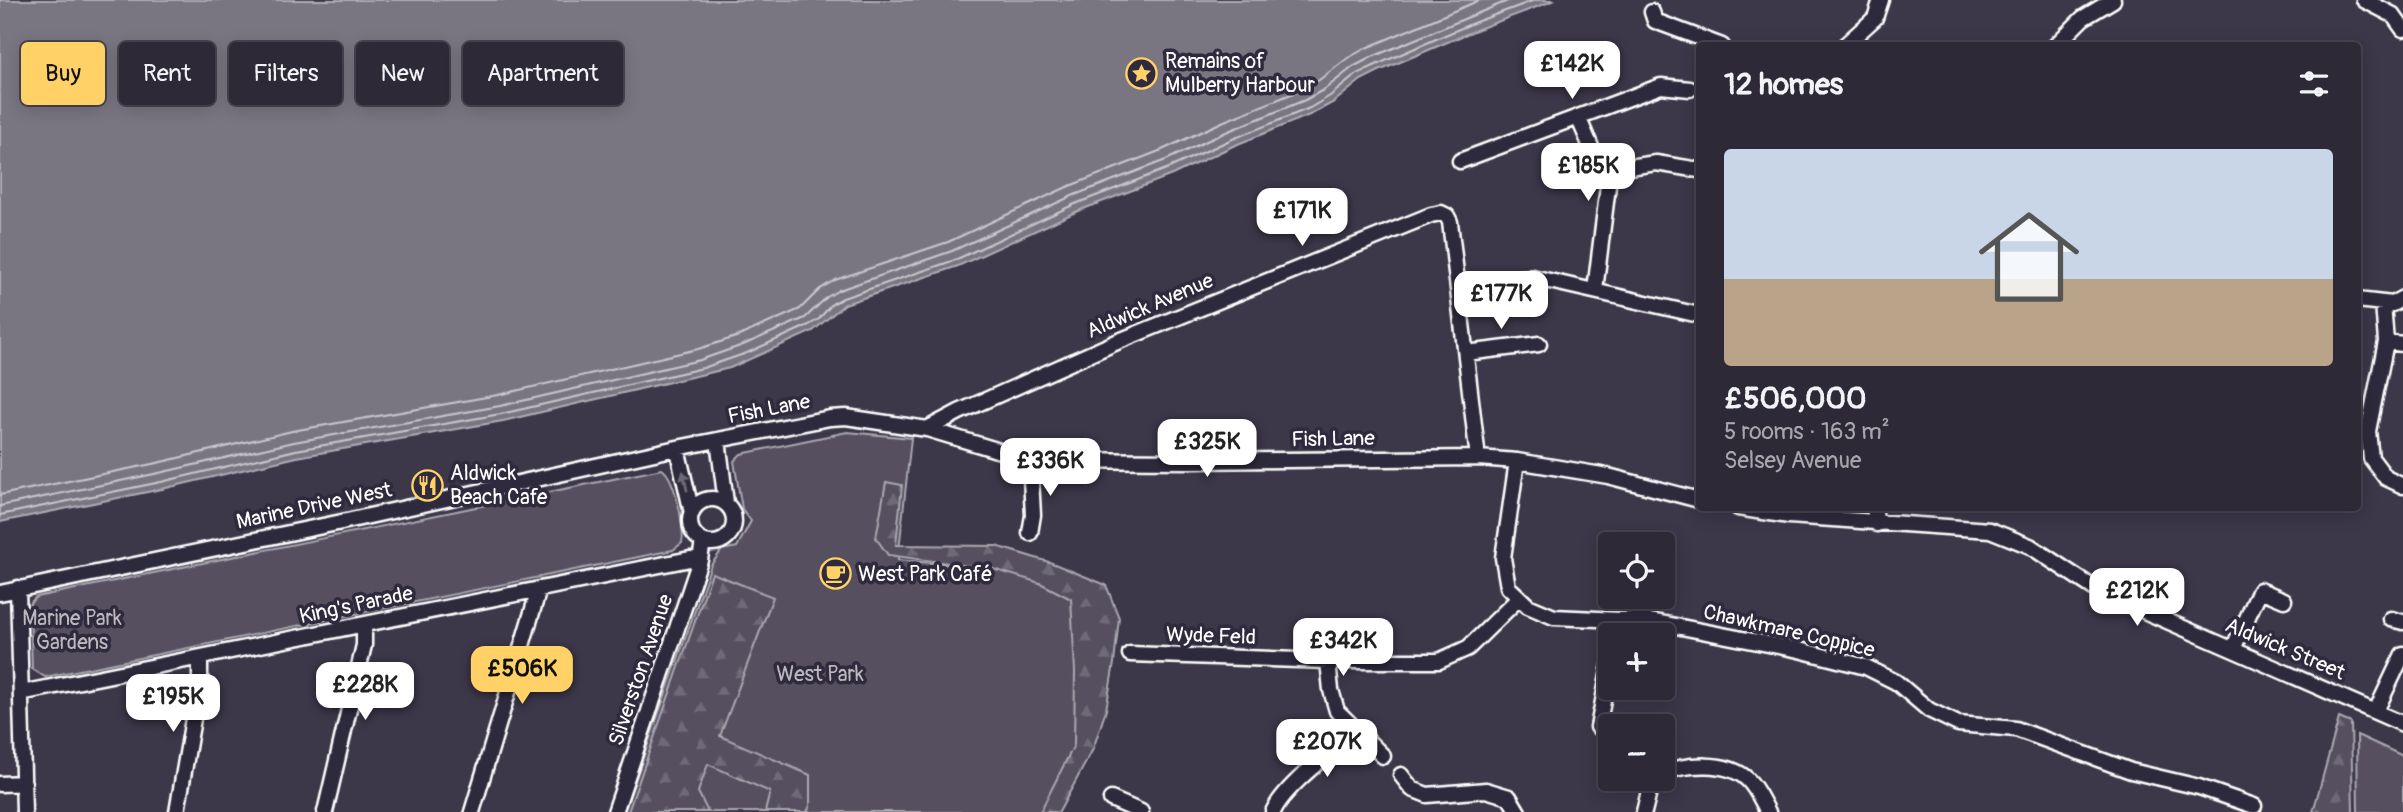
<!DOCTYPE html>
<meta charset="utf-8">
<style>
body{margin:0;font-family:Pangolin,sans-serif;background:#393542;color:#f1f3f6;height:100vh;display:flex;flex-direction:column;font-size:26px;white-space:nowrap}
*{box-sizing:border-box;margin:0}
p{font-size:23px;color:#a7a6ad}
.icon{flex:none;width:38px;height:38px;fill:none;stroke:currentColor;stroke-width:2;stroke-linecap:round;stroke-linejoin:round}
.map{position:relative;flex:1;overflow:hidden}
.panel{position:absolute;left:1696px;top:42px;width:665px;height:469px;display:flex;flex-direction:column;background:#2d2937;border-radius:7px;box-shadow:0 4px 18px #0003,0 0 0 2px #484552}
.panel>*{flex:none}
.guide{position:absolute;left:21px;top:42px;width:665px;height:63px;display:flex;gap:14px}
.buttons{position:absolute;left:1598px;top:532px;display:grid;gap:14px}
.buttons a{display:grid;place-items:center;width:77px;height:77px;border-radius:7px;background:#2d2937;box-shadow:0 4px 18px #0003,0 0 0 2px #484552;font-size:35px}
.price{position:absolute;translate:-50% -60px;padding:0 16px;border-radius:14px;background:#fff;color:#222;font-size:23px;line-height:46px;filter:drop-shadow(0 2px 4px #0008)}
.price::after{content:'';position:absolute;left:50%;top:42px;width:21px;height:16px;margin-left:-10px;background:inherit;clip-path:polygon(0 0,100% 0,50% 100%)}
.price.on{background:#ffd166;color:#111}
ul{padding:0;list-style:none}
li{display:grid;align-content:center;gap:14px;height:371px;padding:0 28px}
li+li{border-top:2px solid #484552}
li span{display:grid;place-items:center;height:217px;border-radius:7px;color:#555}
li>.icon{margin-inline-start:auto}
span .icon{width:126px;height:126px;fill:#fffc;stroke-width:1}
li b{font-size:30px}
h2{display:flex;justify-content:space-between;align-items:center;height:84px;padding:0 28px;font-size:30px}
.tag{padding:0 24px;border-radius:7px;background:#2d2937;box-shadow:0 4px 18px #0003,0 0 0 2px #484552;font-size:24px;line-height:63px}
.tag.on{background:#ffd166;color:#111}
.map>svg:first-child{display:block}
</style>
<div class="map">
<svg width="2403" height="812" viewBox="0 0 2403 812">
<defs>
<pattern id="forest-firs" width="22" height="20" patternUnits="userSpaceOnUse" patternTransform="scale(1.75)"><rect width="22" height="20" fill="#555060"/><path d="M5 1l3.5 6h-7zM16 11l3.5 6h-7z" fill="#6e6a78"/></pattern>
</defs>
<rect width="100%" height="100%" fill="#3c3749"/>
<filter id="ink" filterUnits="userSpaceOnUse"><feTurbulence type="fractalNoise" baseFrequency=".0143" numOctaves="2"/><feDisplacementMap in="SourceGraphic" scale="14" xChannelSelector="R" yChannelSelector="G"/><feConvolveMatrix kernelMatrix="1 2 1 2 8 2 1 2 1" color-interpolation-filters="sRGB"/></filter>
<g filter="url(#ink)">
<path fill="#555060" stroke="#aaa8b0" stroke-width="2" d="M 847,432 L 911,438 L 898,560 L 1080,576 L 1087,748 L 1054,812 L 624,812 L 711,565 L 722,550 L 737,547 L 751,521 L 742,509 L 734,461 L 741,454 Z
M 662,469 C 675,477 685,528 682,543 L 673,550 L 45,677 L 32,669 L 30,609 L 30,603 L 36,597 Z
M 2357,735 L 2403,756 L 2403,812 L 2358,812 Z"/>
<path fill="url(#forest-firs)" stroke="#aaa8b0" stroke-width="2" d="M 886,482 L 902,485 L 896,545 L 996,546 L 1052,563 L 1106,585 L 1119,618 L 1114,663 L 1106,710 L 1093,749 L 1059,812 L 1040,812 L 1074,745 L 1075,671 L 1071,599 L 1040,583 L 993,569 L 888,555 L 876,538 Z
M 712,573 L 773,597 L 720,736 L 810,775 L 810,806 L 807,812 L 765,812 L 770,792 L 708,764 L 698,792 L 708,812 L 628,812 Z
M 2339,718 L 2351,723 L 2353,812 L 2313,812 Z"/>
<path fill="#797682" stroke="#afadb4" stroke-width="2" d="M 0,0 L 1555,0 L 1476,30 L 1379,71 L 1361,80 L 1334,102 L 1312,114 L 1233,146 L 1172,175 L 1078,211 L 958,266 L 845,304 L 813,331 L 730,368 L 503,421 L 297,457 L 162,489 L 0,522 Z"/>
<g fill="none" stroke-linecap="round" stroke-linejoin="round">
<path stroke="#c9c8cd" stroke-width="2" d="M 0,495 L 157,463 L 292,431 L 498,395 L 698,349 L 739,336 L 800,309 L 820,289 L 835,280 L 948,242 L 1067,187 L 1162,150 L 1222,122 L 1301,90 L 1319,80 L 1348,58 L 1366,48 L 1480,0
M 0,506 L 159,473 L 294,442 L 500,406 L 700,360 L 743,345 L 805,318 L 827,297 L 839,290 L 952,251 L 1072,196 L 1166,160 L 1226,132 L 1305,100 L 1325,89 L 1353,67 L 1372,57 L 1510,0
M 0,515 L 161,482 L 296,450 L 501,414 L 703,368 L 747,353 L 809,325 L 819,319 L 832,304 L 843,298 L 955,260 L 1075,204 L 1169,168 L 1230,140 L 1310,108 L 1330,96 L 1357,74 L 1376,65 L 1473,23 L 1535,0"/>
<defs>
<path id="minor" d="M 2364,0 L 2393,15 L 2403,29
M 1652,12 L 1655,21 L 1722,46
M 1844,46 L 1875,18 L 1881,0
M 2055,46 L 2083,18 L 2113,0
M 1578,117 L 1608,186 L 1595,290
M 1460,161 L 1661,86 L 1690,89
M 1602,171 L 1656,163 L 1699,170
M 1479,283 L 1532,277 L 1699,315
M 2357,300 L 2392,304 L 2403,298
M 2383,303 L 2386,342 L 2368,431 L 2371,458 L 2386,478 L 2403,486
M 2386,342 L 2403,344
M 1466,353 L 1539,344
M 927,429 L 959,412 L 1119,341 L 1431,215 L 1441,213 L 1447,216 L 1450,222 L 1477,450
M 718,440 L 726,503
M 677,448 L 692,513
M 1517,461 L 1503,558 L 1508,587 L 1528,606 L 1554,617 L 1619,620 L 1640,619 L 1799,650 L 1866,667 L 1896,682 L 1929,710 L 1958,724 L 2016,729 L 2131,771 L 2199,787 L 2254,806
M690 521a22 22 0 1 1 44 0a22 22 0 1 1-44 0Z
M 1738,508 L 1789,516 L 1990,530 L 2030,546 L 2095,589 L 2110,596 L 2403,724
M 1874,508 L 1877,524
M 1030,533 L 1033,515 L 1030,460
M 18,588 L 24,812
M 0,593 L 342,522 L 677,448 L 830,418 L 846,417 L 927,429 L 1030,460 L 1191,461 L 1478,458 L 1517,461 L 1608,476 L 1699,500
M 2391,619 L 2403,622
M 2233,649 L 2260,590 L 2284,600
M 1130,654 L 1328,661 L 1439,661 L 1468,648 L 1519,598
M 1328,661 L 1331,690 L 1337,711 L 1383,756
M 21,693 L 690,559 L 700,560
M 2376,711 L 2403,654
M 1598,727 L 1610,665
M 1662,774 C 1685,763 1728,761 1747,779 C 1756,787 1762,801 1768,812
M 1401,775 L 1412,789 L 1427,795 L 1486,790 L 1509,797 L 1518,812
M 0,784 L 24,783
M 1111,799 L 1141,812
M 177,812 L 200,678 L 200,658
M 325,812 L 364,645 L 364,626
M 472,812 L 539,589
M 615,812 L 700,560 L 703,541
M 1273,812 C 1284,786 1334,750 1356,730
M 1644,812 L 1652,779"/>
</defs>
<use href="#minor" stroke="#fff" stroke-width="19"/>
<use href="#minor" stroke="#2f2a3d" stroke-width="14"/>
</g>
<defs><path id="oneway-solid" d="M-6-.8H1V-3.2L6.5 0L1 3.2V.8H-6Z" transform="scale(1.75)"/></defs>
<use fill="#6d6a77" href="#oneway-solid" transform="translate(685 481) rotate(-102)"/>
</g>
<defs>
<symbol id="sight-ring" viewBox="-11 -11 22 22"><circle r="9.5" fill="#2f2a3d" stroke="#ffd166" stroke-width="1.5"/><path d="M0-6L1.8-2.2L6-1.7L2.9 1.2L3.7 5.4L0 3.3L-3.7 5.4L-2.9 1.2L-6-1.7L-1.8-2.2Z" fill="#ffd166"/></symbol>
<symbol id="restaurant-ring" viewBox="-11 -11 22 22"><circle r="9.5" fill="#2f2a3d" stroke="#ffd166" stroke-width="1.5"/><path d="M-5-6h1v4h1v-4h1v4h1v-4h1v5L-1.5 .5V6h-2V.5L-5-1ZM5-6V6H3V1.5H1.5Q1.5-4 5-6Z" fill="#ffd166"/></symbol>
<symbol id="cafe-ring" viewBox="-11 -11 22 22"><circle r="9.5" fill="#2f2a3d" stroke="#ffd166" stroke-width="1.5"/><path d="M-5.5-4.5H6V0H3Q3 3.5 0 3.5H-2.5Q-5.5 3.5-5.5 0ZM3-3.2v2h1.7v-2ZM-6 4.5H4V6H-6Z" fill="#ffd166"/></symbol>
</defs>
<g fill-rule="evenodd">
<use href="#sight-ring" x="1124" y="56" width="35" height="35"/>
<use href="#restaurant-ring" x="410" y="468" width="35" height="35"/>
<use href="#cafe-ring" x="818" y="556" width="35" height="35"/>
</g>
<g text-anchor="middle" dominant-baseline="central" stroke-width="7" stroke-linejoin="round" paint-order="stroke">
<g font-size="21" fill="#fff" stroke="#2f2a3d" text-anchor="start">
<text x="1165" y="61">Remains of<tspan x="1165" dy="24">Mulberry Harbour</tspan></text>
<text x="450" y="473">Aldwick<tspan x="450" dy="24">Beach Cafe</tspan></text>
<text x="858" y="574">West Park Café</text>
</g>
<g font-size="21" fill="#fff" stroke="#2f2a3d">
<text transform="translate(1150 306) rotate(-23)">Aldwick Avenue</text>
<text transform="translate(769 409) rotate(-11)">Fish Lane</text>
<text transform="translate(1333 439) rotate(-1)">Fish Lane</text>
<text transform="translate(314 506) rotate(-12)">Marine Drive West</text>
<text transform="translate(356 605) rotate(-12)">King's Parade</text>
<text transform="translate(1789 631) rotate(13)">Chawkmare Coppice</text>
<text transform="translate(1211 636) rotate(2)">Wyde Feld</text>
<text transform="translate(2285 649) rotate(23)">Aldwick Street</text>
<text transform="translate(641 670) rotate(-71)">Silverston Avenue</text>
</g>
<g font-size="21" fill="#bbb9bf" stroke="#2f2a3d">
<text x="72" y="618">Marine Park<tspan x="72" dy="24">Gardens</tspan></text>
<text x="820" y="674">West Park</text>
</g>
</g>
</svg>
<div class="buttons">
<a><svg class="icon" aria-label="locate" viewBox="0 0 24 24"><circle cx="12" cy="12" r="6"/><path d="M12 2v4M12 18v4M2 12h4M18 12h4"/></svg></a>
<a>+</a>
<a>−</a>
</div>
<b class="price" style="left:1572px;top:101px">£142K</b>
<b class="price" style="left:1588px;top:203px">£185K</b>
<b class="price" style="left:1302px;top:248px">£171K</b>
<b class="price" style="left:1501px;top:331px">£177K</b>
<b class="price" style="left:1207px;top:479px">£325K</b>
<b class="price" style="left:1050px;top:498px">£336K</b>
<b class="price" style="left:2137px;top:628px">£212K</b>
<b class="price" style="left:1343px;top:678px">£342K</b>
<b class="price on" style="left:522px;top:706px">£506K</b>
<b class="price" style="left:365px;top:722px">£228K</b>
<b class="price" style="left:173px;top:734px">£195K</b>
<b class="price" style="left:1327px;top:779px">£207K</b>
<div class="guide">
<a class="tag on">Buy</a>
<a class="tag">Rent</a>
<a class="tag">Filters</a>
<a class="tag">New</a>
<a class="tag">Apartment</a>
</div>
<section class="panel">
<h2>12 homes<svg class="icon" aria-label="filters" viewBox="0 0 24 24"><path d="M4 7h16M4 17h16"/><circle cx="9" cy="7" r="2"/><circle cx="15" cy="17" r="2"/></svg></h2>
<ul>
<li><span style="background:linear-gradient(#c9d6e8 60%,#b9a48a 0)"><svg class="icon" aria-label="home" viewBox="0 0 24 24"><path d="M3 11l9-7 9 7M6 9v11h12V9"/></svg></span><div><b>£506,000</b><p>5 rooms · 163 m²</p><p>Selsey Avenue</p></div></li>
</ul>
</section>
</div>
